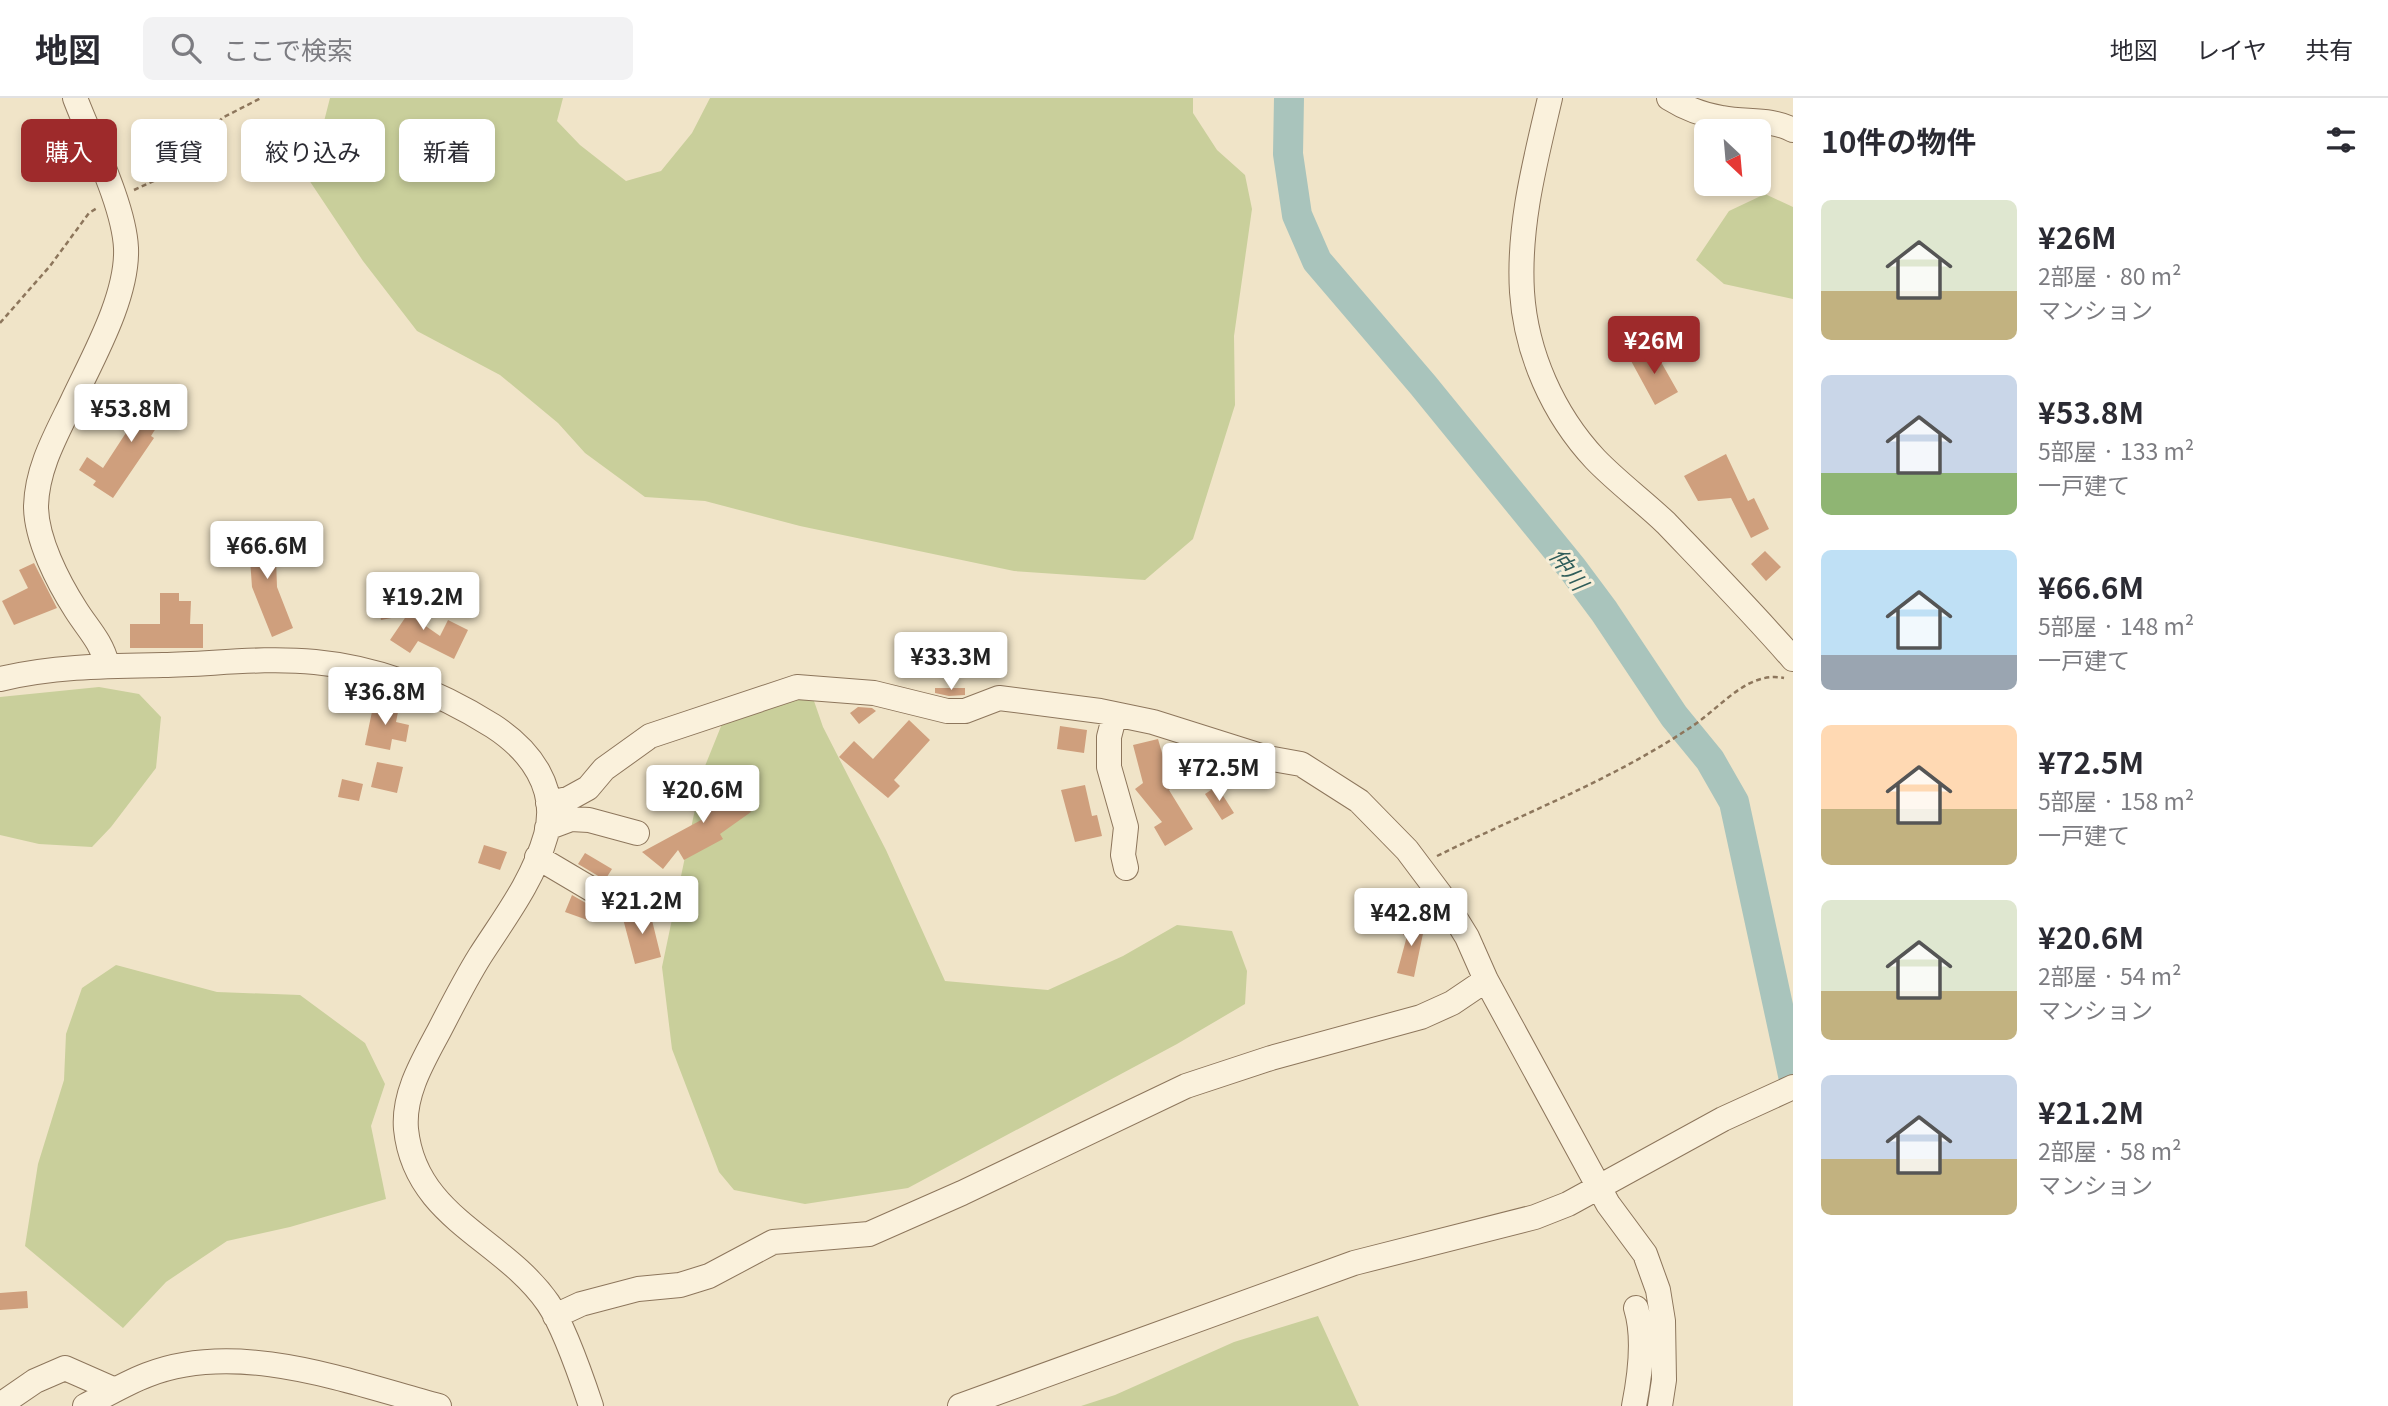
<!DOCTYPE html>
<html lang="ja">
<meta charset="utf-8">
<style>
body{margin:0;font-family:Georgia,"Noto Sans JP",serif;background:#f2f2f3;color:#2b2b33;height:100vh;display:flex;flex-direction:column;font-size:26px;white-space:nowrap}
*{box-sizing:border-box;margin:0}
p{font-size:23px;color:#7c7c81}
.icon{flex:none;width:38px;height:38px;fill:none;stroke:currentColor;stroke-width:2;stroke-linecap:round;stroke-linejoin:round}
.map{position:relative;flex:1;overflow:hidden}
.details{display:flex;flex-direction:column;background:#fff;width:595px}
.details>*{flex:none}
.hud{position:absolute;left:21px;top:21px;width:665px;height:63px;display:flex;gap:14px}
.needle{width:46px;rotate:154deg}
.buttons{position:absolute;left:1694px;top:21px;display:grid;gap:14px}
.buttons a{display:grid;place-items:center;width:77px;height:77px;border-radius:10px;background:#fff;box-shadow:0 4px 10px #0003;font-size:35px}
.price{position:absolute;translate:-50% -60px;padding:0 16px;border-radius:7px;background:#fff;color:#222;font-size:23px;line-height:46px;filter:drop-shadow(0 2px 4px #0008)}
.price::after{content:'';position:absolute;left:50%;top:42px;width:21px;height:16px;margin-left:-10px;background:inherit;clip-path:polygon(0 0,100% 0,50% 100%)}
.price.current{background:#9e2a2b;color:#fff}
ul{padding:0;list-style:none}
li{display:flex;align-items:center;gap:21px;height:175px;padding:0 28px}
li span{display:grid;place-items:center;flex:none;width:196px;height:140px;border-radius:10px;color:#555}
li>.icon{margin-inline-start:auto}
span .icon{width:84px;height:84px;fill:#fffc;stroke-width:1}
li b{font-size:30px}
h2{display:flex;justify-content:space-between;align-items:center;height:84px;padding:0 28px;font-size:30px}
.tag{padding:0 24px;border-radius:10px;background:#fff;box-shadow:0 4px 10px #0003;font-size:24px;line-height:63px}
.tag.current{background:#9e2a2b;color:#fff}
header{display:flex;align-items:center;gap:42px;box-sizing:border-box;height:98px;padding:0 35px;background:#fff;border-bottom:2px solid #e1e1e2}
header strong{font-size:33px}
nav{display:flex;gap:38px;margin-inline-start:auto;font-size:24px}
.search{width:490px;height:63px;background:#f2f2f3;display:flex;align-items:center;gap:18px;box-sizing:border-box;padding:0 24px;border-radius:10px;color:#7c7c81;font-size:26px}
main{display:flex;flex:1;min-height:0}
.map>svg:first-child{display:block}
</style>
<header>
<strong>地図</strong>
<div class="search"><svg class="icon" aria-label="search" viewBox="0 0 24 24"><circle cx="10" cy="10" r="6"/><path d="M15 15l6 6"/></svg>ここで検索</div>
<nav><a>地図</a><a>レイヤ</a><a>共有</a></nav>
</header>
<main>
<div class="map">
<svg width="1793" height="1308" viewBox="0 0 1793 1308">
<rect width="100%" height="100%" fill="#f0e4c8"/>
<path fill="#c9cf9b" d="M 330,0 L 563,0 L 557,23 L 580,47 L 626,83 L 661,73 L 692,35 L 710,0 L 1193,0 L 1193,15 L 1217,52 L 1245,77 L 1252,111 L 1234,238 L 1235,307 L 1193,441 L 1145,482 L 1014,473 L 800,428 L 705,403 L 645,399 L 585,355 L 558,325 L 500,277 L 417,233 L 363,163 L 309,82 Z
M 1765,96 L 1793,109 L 1793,201 L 1724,186 L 1696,162 L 1729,113 Z
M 99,589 L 139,596 L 161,619 L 156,670 L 111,729 L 92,749 L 39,746 L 0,737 L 0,599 Z
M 783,596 L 814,603 L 823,629 L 886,752 L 945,883 L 1048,892 L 1123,858 L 1177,827 L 1232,833 L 1247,873 L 1245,906 L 1177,946 L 908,1090 L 805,1106 L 734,1092 L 719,1074 L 672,951 L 662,869 L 703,673 L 728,611 Z
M 116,867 L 217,894 L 300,897 L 365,945 L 385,986 L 371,1028 L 386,1101 L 290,1129 L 227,1143 L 166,1184 L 123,1230 L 25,1148 L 38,1066 L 64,982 L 66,936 L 82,890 Z
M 1318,1218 L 1359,1308 L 1081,1308 L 1115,1297 L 1234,1244 Z"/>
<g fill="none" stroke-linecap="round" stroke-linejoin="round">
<path stroke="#a9c4bc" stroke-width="30" d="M 1289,0 L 1288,56 L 1297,117 L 1317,163 L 1423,287 L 1572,470 L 1604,513 L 1674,618 L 1710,662 L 1734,704 L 1793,977"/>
</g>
<path fill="#cf9f7d" d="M 1652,248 L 1678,294 L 1655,307 L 1630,261 Z
M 153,286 L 175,300 L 151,338 L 154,340 L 113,400 L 93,387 L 96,383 L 79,372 L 87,359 L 103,370 L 135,321 L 132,319 Z
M 1726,356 L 1748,403 L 1754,400 L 1769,431 L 1751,440 L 1731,400 L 1698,403 L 1684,378 Z
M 248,433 L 275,433 L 277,489 L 293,530 L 272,539 L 252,489 Z
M 1765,453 L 1781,469 L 1766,483 L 1751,466 Z
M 34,465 L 57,510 L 14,527 L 2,503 L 28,490 L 19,472 Z
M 160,495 L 179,495 L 179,503 L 191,503 L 190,526 L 203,526 L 203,550 L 130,550 L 130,526 L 160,526 Z
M 396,502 L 397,508 L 440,538 L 448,522 L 468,532 L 454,561 L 418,543 L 410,555 L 390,542 L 407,517 L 381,522 L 378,505 Z
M 935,590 L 965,590 L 965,597 L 949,598 L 935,595 Z
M 374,604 L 399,609 L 396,624 L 409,627 L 406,644 L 392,641 L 390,652 L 365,647 Z
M 858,609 L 872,610 L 876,613 L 859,626 L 850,615 Z
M 909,622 L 930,642 L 894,682 L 900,688 L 888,700 L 839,659 L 854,643 L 873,661 Z
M 1060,628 L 1087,632 L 1084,655 L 1057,651 Z
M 1158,641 L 1164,662 L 1180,683 L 1169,692 L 1193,731 L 1165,748 L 1154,729 L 1162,724 L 1135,691 L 1143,685 L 1133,647 Z
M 377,664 L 403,669 L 397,695 L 371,689 Z
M 721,673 L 751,714 L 720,736 L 723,741 L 684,762 L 678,752 L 663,771 L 642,754 L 703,721 L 699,713 L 720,701 L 707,682 Z
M 342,681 L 363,686 L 359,703 L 338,699 Z
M 1085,687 L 1092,718 L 1097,717 L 1102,738 L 1075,744 L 1061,692 Z
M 1217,688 L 1234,715 L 1222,722 L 1205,696 Z
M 484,747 L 507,754 L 500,772 L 478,765 Z
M 585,755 L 612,771 L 605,782 L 578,766 Z
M 572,797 L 598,812 L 593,824 L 565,814 Z
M 649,810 L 661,859 L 635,866 L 622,817 Z
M 1407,822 L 1425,826 L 1414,879 L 1397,875 L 1407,838 L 1403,837 Z
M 27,1193 L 28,1210 L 0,1212 L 0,1195 Z"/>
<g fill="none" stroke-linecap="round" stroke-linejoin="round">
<defs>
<path id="minor" d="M 75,0 C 91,42 124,107 126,150 C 128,199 92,261 72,304 C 56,337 37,370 36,408 C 36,441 58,484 76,512 C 88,531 101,543 107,566
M 1550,0 C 1535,64 1518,128 1522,194 C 1526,255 1553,316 1595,361 C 1617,384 1643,403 1666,425 C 1709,470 1752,514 1793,561
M 1669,0 C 1685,10 1703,17 1722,20 C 1746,25 1770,20 1793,32
M 0,581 C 55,568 107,568 163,567 C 214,566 264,559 315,564 C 379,570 439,594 493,628 C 530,652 559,690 546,737 C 533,783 505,819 480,858 C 465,882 452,908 439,933 C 423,963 403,996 406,1031 C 415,1120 503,1140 548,1205 C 563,1227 582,1281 591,1308
M 1115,616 L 1109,639 L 1109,669 L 1126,729 L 1123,757 L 1126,770
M 548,705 L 568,701 L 588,690 L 604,671 L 650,638 L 797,589 L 874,595 L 947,613 L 965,613 L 999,600 L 1100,613 L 1153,624 L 1267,660 L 1301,666 L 1359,703 L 1407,752 L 1443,800 L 1467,839 L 1486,882 L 1608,1106 L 1645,1156 L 1658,1192 L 1663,1223 L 1664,1282 L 1660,1308
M 547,730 L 571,721 L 589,722 L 637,735
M 537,759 L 613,804
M 555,1218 L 581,1206 L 638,1191 L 680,1187 L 709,1178 L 773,1144 L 869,1136 L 962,1095 L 1186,988 L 1271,960 L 1421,919 L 1452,905 L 1486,882
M 0,1307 L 35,1283 L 65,1270 L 115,1292
M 85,1308 C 106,1297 126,1285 147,1277 C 238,1241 349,1284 439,1308
M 960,1308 L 1354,1165 L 1535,1119 L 1568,1106 L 1723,1021 L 1793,989
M 1634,1308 C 1640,1278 1645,1239 1636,1210"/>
</defs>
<use href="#minor" stroke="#8d765c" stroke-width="26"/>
<path stroke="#8d765c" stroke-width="2.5" stroke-dasharray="5 3.5" stroke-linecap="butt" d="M 134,92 L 167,77 L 194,56 L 222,20 L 261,0
M 0,225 L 50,168 L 89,115 L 97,110
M 1437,758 C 1522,716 1615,681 1694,627 C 1723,607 1748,573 1784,580"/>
<use href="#minor" stroke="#faf1dc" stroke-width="24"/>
</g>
<g text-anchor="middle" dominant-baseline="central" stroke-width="6" stroke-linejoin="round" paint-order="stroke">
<g font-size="23" font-style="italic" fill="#2f5d5a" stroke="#f7eed8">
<text transform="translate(1570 470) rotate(53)">仲川</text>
</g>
</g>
</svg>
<div class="buttons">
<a><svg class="needle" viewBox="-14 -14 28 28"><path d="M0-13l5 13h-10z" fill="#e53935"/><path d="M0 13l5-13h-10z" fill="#7c7c81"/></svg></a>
</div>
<b class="price current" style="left:1654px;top:278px">¥26M</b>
<b class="price" style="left:131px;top:346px">¥53.8M</b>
<b class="price" style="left:267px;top:483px">¥66.6M</b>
<b class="price" style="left:423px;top:534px">¥19.2M</b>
<b class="price" style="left:951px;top:594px">¥33.3M</b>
<b class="price" style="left:385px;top:629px">¥36.8M</b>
<b class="price" style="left:1219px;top:705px">¥72.5M</b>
<b class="price" style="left:703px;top:727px">¥20.6M</b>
<b class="price" style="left:642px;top:838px">¥21.2M</b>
<b class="price" style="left:1411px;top:850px">¥42.8M</b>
<div class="hud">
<a class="tag current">購入</a>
<a class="tag">賃貸</a>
<a class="tag">絞り込み</a>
<a class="tag">新着</a>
</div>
</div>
<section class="details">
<h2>10件の物件<svg class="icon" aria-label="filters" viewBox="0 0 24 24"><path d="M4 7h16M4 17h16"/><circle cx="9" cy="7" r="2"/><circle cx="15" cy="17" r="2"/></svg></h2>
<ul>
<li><span style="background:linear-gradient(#dfe7d0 65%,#c2b280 0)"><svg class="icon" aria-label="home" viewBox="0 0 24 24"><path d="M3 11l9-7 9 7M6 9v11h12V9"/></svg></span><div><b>¥26M</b><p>2部屋 · 80 m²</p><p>マンション</p></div></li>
<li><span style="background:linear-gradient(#c9d6e8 70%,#8fb573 0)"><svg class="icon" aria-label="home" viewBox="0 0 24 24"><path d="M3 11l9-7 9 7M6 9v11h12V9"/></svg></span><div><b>¥53.8M</b><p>5部屋 · 133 m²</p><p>一戸建て</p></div></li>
<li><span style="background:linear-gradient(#bfe0f5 75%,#9aa5b1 0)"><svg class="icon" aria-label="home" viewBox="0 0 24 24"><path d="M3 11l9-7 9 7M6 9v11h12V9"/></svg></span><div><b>¥66.6M</b><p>5部屋 · 148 m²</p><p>一戸建て</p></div></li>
<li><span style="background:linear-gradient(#ffd9b3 60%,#c2b280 0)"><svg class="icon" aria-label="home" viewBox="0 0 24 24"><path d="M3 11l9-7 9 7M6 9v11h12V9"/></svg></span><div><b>¥72.5M</b><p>5部屋 · 158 m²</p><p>一戸建て</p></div></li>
<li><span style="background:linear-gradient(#dfe7d0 65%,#c2b280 0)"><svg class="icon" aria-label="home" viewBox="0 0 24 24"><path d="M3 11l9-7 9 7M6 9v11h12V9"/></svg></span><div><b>¥20.6M</b><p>2部屋 · 54 m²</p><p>マンション</p></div></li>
<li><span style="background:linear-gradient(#c9d6e8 60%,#c2b280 0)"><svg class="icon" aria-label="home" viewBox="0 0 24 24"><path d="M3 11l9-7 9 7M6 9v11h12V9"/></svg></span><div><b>¥21.2M</b><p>2部屋 · 58 m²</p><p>マンション</p></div></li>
</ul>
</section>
</main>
